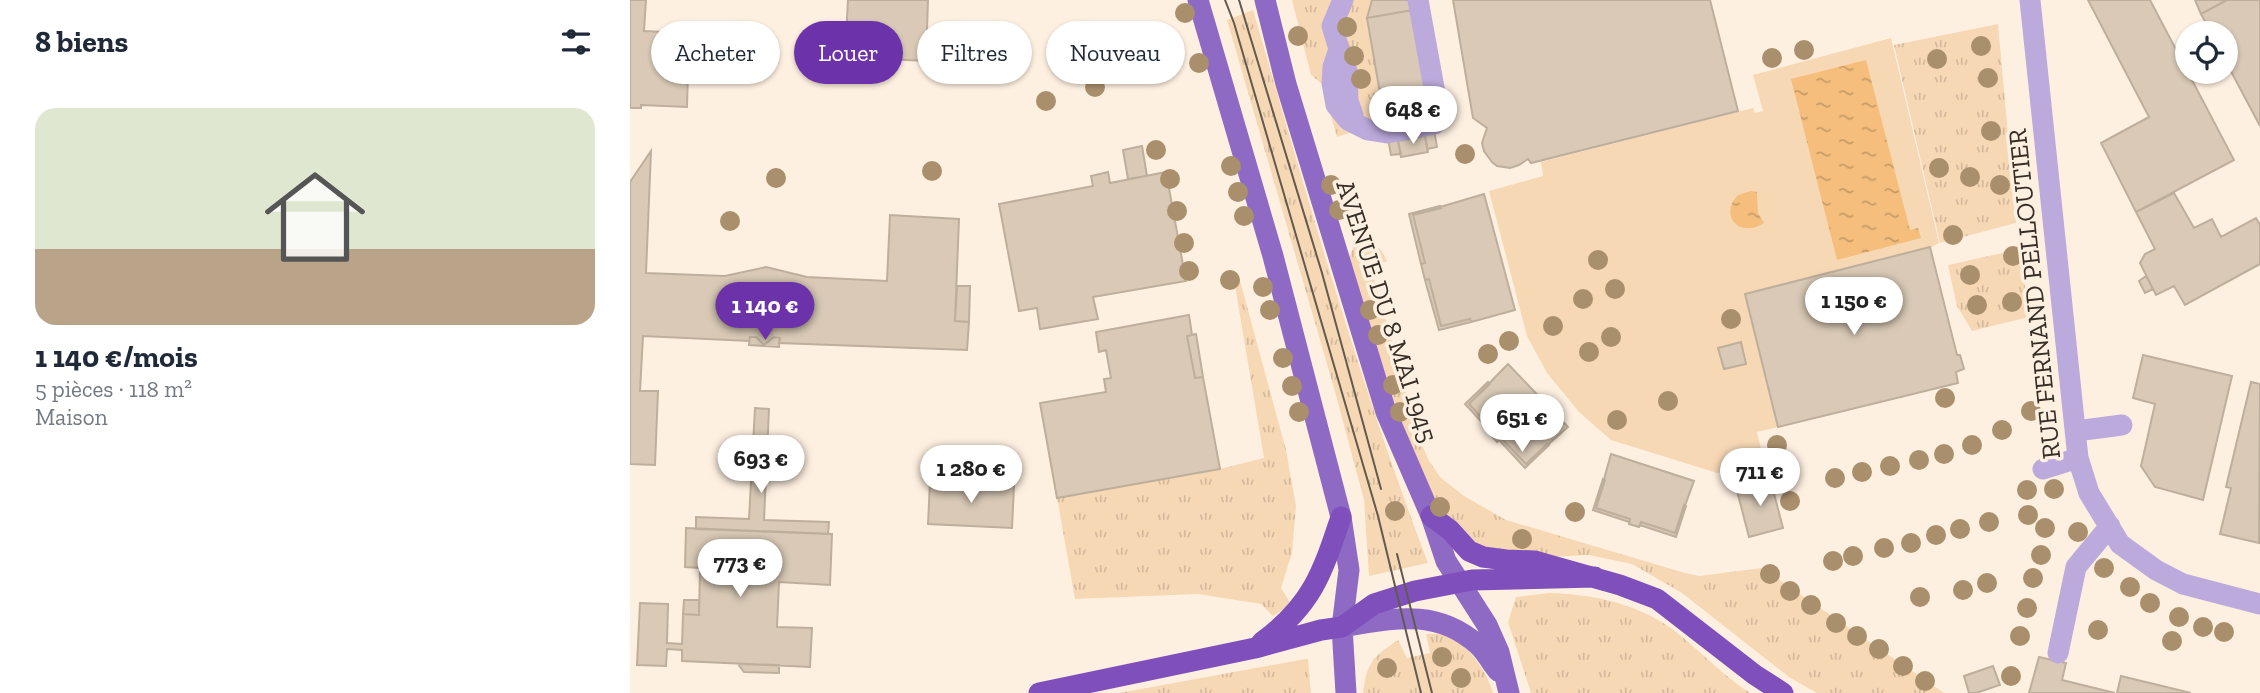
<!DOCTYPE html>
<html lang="fr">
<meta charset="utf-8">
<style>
body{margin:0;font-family:"Zilla Slab",serif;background:#f6f6f7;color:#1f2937;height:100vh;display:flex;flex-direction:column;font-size:26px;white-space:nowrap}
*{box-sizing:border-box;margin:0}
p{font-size:23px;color:#747a83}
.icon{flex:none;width:38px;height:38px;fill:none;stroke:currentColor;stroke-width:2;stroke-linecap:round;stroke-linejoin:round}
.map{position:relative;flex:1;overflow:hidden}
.details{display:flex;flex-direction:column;background:#fff;width:630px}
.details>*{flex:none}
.banner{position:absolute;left:21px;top:21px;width:665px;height:63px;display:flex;gap:14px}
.fabs{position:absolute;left:1545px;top:21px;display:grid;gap:14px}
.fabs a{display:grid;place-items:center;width:63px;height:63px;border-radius:50%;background:#fff;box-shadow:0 2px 5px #0004;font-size:35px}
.price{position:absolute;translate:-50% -60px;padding:0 16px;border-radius:24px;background:#fff;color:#222;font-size:23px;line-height:46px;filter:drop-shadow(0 2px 4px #0008)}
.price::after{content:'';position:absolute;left:50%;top:42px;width:21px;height:16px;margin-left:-10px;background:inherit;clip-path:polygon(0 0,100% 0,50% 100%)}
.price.selected{background:#6b32a9;color:#fff}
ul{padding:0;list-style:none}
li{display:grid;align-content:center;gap:14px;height:371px;padding:0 35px}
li+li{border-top:2px solid #e0e1e3}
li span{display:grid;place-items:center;height:217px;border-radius:21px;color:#555}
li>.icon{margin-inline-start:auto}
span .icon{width:126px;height:126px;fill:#fffc;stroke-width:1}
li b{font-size:30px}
h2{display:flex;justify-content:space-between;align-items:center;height:84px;padding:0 35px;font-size:30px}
.pill{padding:0 24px;border-radius:32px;background:#fff;box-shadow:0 2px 5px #0004;font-size:24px;line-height:63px}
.pill.selected{background:#6b32a9;color:#fff}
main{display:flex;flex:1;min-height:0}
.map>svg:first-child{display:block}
</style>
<main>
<section class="details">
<h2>8 biens<svg class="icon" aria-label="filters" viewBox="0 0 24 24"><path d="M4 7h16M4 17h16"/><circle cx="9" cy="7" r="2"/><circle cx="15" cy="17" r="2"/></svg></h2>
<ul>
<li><span style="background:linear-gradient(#dfe7d0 65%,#b9a48a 0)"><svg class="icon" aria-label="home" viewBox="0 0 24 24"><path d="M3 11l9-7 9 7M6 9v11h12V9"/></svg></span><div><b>1 140 €/mois</b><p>5 pièces · 118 m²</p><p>Maison</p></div></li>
</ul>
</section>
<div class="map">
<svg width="1630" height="693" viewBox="0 0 1630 693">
<defs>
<pattern id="grass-tufts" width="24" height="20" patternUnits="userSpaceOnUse" patternTransform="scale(1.75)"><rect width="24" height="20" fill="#f7d8b5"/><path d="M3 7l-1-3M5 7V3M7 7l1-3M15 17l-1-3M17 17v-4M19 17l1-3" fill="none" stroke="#d4ba9c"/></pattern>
<pattern id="water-ripples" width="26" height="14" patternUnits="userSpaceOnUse" patternTransform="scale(1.75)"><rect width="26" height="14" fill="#f5be7c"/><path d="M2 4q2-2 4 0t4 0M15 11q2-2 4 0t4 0" fill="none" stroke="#c79b66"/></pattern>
</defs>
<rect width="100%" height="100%" fill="#fef0e1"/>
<path fill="url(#grass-tufts)" d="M 662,0 L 706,0 L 728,130 L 707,137 L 692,84 L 681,75 Z
M 721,0 L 742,0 L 737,18 L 755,122 L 742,124 L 728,119 L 711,39 L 712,15 Z
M 623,10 C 677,196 729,382 798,563 L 739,576 L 734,500 L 704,388 L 597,20 Z
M 1368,24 L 1386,223 L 1310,243 L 1264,45 Z
M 731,242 C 746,242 751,248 757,261 L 741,268 L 790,440 L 799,461 L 810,477 L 834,496 L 876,520 L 1055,573 L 1069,576 L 1132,568 L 1314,693 L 1187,693 L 1159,677 L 1052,593 L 1002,564 L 959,555 L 895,558 L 848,551 L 845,542 L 837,535 L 814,527 L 787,482 L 717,262 L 724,246 Z
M 1390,249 L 1399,317 L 1342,331 L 1327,306 L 1318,265 Z
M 609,277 L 656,450 L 666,506 L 662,553 L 651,588 L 661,604 L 643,616 L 631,604 L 568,594 L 445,599 L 427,498 L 590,469 L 634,458 L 604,280 Z
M 919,593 C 969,594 1021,607 1058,642 C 1079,660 1097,678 1120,693 L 901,693 L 878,622 L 886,597 Z
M 796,634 C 803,634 812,633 818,636 C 839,646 857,671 863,693 L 733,693 C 737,662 743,657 768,640 L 777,658 L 800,653 Z
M 678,659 L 681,693 L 489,693 L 675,659 Z"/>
<path fill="#f7d8b5" d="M 1261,38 L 1309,243 L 1300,248 L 1327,354 L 1330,355 L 1334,369 L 1326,372 L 1328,383 L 1127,432 L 1134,462 L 1087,473 L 981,440 L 949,412 L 917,373 L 897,336 L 859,191 L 913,176 L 911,162 L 1123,108 L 1125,113 L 1133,111 L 1123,75 Z"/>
<path fill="url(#water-ripples)" d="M 1236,60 L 1280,230 L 1288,228 L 1291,238 L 1207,260 L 1161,79 Z
M 1121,191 L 1127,192 L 1128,213 L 1134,223 C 1110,239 1088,216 1108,195 Z"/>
<path fill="#d9c9b6" stroke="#beae9c" stroke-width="2" d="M 0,0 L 16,0 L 14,31 L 59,33 L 57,107 L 11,105 L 11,108 L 0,108 Z
M 218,0 L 298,0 L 296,61 L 215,57 Z
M 742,0 L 782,0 L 783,10 L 737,18 Z
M 823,0 L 1080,0 L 1108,111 L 901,163 L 898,159 L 889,165 L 880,168 L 867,166 L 862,162 L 854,151 L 852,143 L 857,128 L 843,118 Z
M 1458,0 L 1520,0 L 1604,160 L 1506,212 L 1471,143 L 1519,117 Z
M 1565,0 L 1597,0 L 1571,14 Z
M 1597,0 L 1630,0 L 1630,126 L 1596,62 L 1596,33 L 1581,33 L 1571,14 Z
M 783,10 L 800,107 L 797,107 L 798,114 L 787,116 L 788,120 L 772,123 L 771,119 L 755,122 L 737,18 Z
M 797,107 L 800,107 L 807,147 L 797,149 L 795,136 L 768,141 L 771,154 L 761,155 L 755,122 L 771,119 L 772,123 L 788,120 L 787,116 L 798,114 Z
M 795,136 L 798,152 L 771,157 L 768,141 Z
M 512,146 L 517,176 L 498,179 L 493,150 Z
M 21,151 L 16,273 L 95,276 L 136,267 L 177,277 L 257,281 L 260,215 L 329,219 L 325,321 L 339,322 L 337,350 L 149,343 L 150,338 L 144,337 L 134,345 L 126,337 L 120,337 L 119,341 L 13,336 L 10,391 L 28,391 L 25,465 L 0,464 L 0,182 Z
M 478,172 L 480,183 L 536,172 L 556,281 L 463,297 L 468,319 L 410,329 L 407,308 L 389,311 L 369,204 L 463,186 L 461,176 Z
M 1544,193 L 1564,228 L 1582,219 L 1591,237 L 1626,218 L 1630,225 L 1630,264 L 1555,305 L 1544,286 L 1526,295 L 1510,263 L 1515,254 L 1525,249 L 1506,212 Z
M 854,194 L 885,310 L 841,322 L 840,319 L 811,326 L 799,279 L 795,280 L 791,264 L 795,263 L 783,215 Z
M 810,206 L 811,208 L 783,215 L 795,263 L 791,264 L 779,214 Z
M 1300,247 L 1327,355 L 1330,355 L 1334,369 L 1326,372 L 1328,383 L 1148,427 L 1115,294 Z
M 1516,276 L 1523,289 L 1515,293 L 1509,281 Z
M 799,279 L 811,326 L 840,319 L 841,322 L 809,330 L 795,280 Z
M 327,286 L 340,286 L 339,322 L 325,321 Z
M 559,315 L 562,335 L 557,336 L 565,378 L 573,377 L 590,469 L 427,498 L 410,403 L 476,392 L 474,379 L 481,378 L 476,350 L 469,352 L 466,332 Z
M 566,334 L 573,377 L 565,378 L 557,336 Z
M 120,337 L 126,337 L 134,345 L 144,337 L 150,338 L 149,347 L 119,345 Z
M 1111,342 L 1116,364 L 1094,369 L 1088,348 Z
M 1513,355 L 1602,376 L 1573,500 L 1525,487 L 1511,466 L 1525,404 L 1503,398 Z
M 878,364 L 938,427 L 896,464 L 871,438 L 867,442 L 859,433 L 863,430 L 839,404 Z
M 858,382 L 860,384 L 839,404 L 863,430 L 861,432 L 835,404 Z
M 1621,382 L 1630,384 L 1629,543 L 1590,534 L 1601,488 L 1596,487 Z
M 125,408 L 139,409 L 134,520 L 199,522 L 198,534 L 66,529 L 66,517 L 119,519 Z
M 871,438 L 896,464 L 917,444 L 919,445 L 895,468 L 869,440 Z
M 981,454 L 1064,481 L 1045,533 L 1011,522 L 1009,527 L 999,524 L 1000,519 L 966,508 Z
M 1140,478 L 1153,528 L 1119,537 L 1106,487 Z
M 973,479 L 975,480 L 966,508 L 1000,519 L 999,522 L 963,510 Z
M 300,482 L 384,486 L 382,528 L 298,524 Z
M 1054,505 L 1056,506 L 1046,537 L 1010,525 L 1011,522 L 1045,533 Z
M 56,528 L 202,534 L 200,585 L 149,582 L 147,627 L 182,628 L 180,667 L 52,661 L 52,650 L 37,649 L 36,666 L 7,665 L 10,603 L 38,604 L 37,643 L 52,644 L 53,614 L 69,615 L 70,568 L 55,567 Z
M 54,600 L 69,600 L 69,615 L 53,614 Z
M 1409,657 L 1436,663 L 1432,680 L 1485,693 L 1399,693 Z
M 108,664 L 149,665 L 149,673 L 114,672 Z
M 1363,666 L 1370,685 L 1346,693 L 1339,693 L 1334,676 Z
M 1491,676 L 1561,693 L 1487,693 Z"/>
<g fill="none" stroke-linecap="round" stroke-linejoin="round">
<path stroke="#bcaadc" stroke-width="21" d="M 713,0 L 702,26 L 709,49 L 703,67 L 702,83 L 706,105 L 718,120 L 738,130 L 757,133 L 804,124 L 808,121 L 809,115 L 788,0
M 1400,0 L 1448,458 L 1459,493 L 1490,544 L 1526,570 L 1553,584 L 1630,604
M 709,49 L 717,71 L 718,101 L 723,115
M 1446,431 L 1492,425
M 1413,469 L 1448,458
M 1428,653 L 1446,567 L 1480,526"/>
<path stroke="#8f6ac5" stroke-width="21" d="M 568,0 L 643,256 L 711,517 L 719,570 L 712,627 L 716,693
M 635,0 L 656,84 L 756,412 L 801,516 L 816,561 L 857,625 L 869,652 L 879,693
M 712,627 C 762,619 806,607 848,645 C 856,652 861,663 868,671"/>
<path stroke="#7f50bc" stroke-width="21" d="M 801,516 L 820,530 L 839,551 L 853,557 L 876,560 L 905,561 L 990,585 L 1027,599 L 1125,675 L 1153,693
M 632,642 C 682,605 692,574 711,517
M 409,693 L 625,648 L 691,630 L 712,627 L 744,604 L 785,591 L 842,580 L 965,577"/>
<path stroke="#625a50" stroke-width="2" d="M 595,0 L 604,23 L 748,516 L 791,693
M 609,0 L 692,273 L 751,489
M 767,554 L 802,693"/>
</g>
<g fill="#a98f6c">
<circle cx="555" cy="13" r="10"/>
<circle cx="717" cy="27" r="10"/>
<circle cx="668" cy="36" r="10"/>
<circle cx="1351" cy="46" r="10"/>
<circle cx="1174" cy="50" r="10"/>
<circle cx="724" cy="56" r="10"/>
<circle cx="1142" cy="58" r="10"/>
<circle cx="1307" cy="59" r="10"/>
<circle cx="569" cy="63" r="10"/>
<circle cx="1358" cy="78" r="10"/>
<circle cx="731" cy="79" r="10"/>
<circle cx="465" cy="87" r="10"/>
<circle cx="416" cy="101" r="10"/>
<circle cx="1361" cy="131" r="10"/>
<circle cx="526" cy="150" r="10"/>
<circle cx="835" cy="154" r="10"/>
<circle cx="601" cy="166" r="10"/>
<circle cx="1309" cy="168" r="10"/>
<circle cx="302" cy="171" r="10"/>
<circle cx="1340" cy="177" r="10"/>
<circle cx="146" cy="178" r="10"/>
<circle cx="540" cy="179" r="10"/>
<circle cx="701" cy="185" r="10"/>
<circle cx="1370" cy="185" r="10"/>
<circle cx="608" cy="192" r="10"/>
<circle cx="709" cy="210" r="10"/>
<circle cx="547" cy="211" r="10"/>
<circle cx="614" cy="216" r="10"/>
<circle cx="100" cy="221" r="10"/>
<circle cx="1323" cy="235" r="10"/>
<circle cx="554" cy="243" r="10"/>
<circle cx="1383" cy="256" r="10"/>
<circle cx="968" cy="260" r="10"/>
<circle cx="559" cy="271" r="10"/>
<circle cx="1340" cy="275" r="10"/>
<circle cx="600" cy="280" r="10"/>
<circle cx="633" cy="287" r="10"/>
<circle cx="985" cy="289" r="10"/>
<circle cx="953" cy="299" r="10"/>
<circle cx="1382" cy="302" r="10"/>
<circle cx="1347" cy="305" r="10"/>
<circle cx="640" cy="310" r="10"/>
<circle cx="740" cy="310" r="10"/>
<circle cx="1101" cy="319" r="10"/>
<circle cx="923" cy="326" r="10"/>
<circle cx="748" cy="335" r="10"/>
<circle cx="981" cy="337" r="10"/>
<circle cx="879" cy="341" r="10"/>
<circle cx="959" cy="352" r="10"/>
<circle cx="858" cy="354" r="10"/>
<circle cx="653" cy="358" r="10"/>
<circle cx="763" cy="385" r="10"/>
<circle cx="662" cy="386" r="10"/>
<circle cx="1315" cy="398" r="10"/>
<circle cx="1038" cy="401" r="10"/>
<circle cx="1401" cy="411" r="10"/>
<circle cx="669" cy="412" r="10"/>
<circle cx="770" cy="412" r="10"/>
<circle cx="987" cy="420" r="10"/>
<circle cx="1372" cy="430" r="10"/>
<circle cx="1147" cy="445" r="10"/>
<circle cx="1342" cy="445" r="10"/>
<circle cx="1314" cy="454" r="10"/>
<circle cx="1289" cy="460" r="10"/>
<circle cx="1260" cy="466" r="10"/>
<circle cx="1232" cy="472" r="10"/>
<circle cx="1205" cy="478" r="10"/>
<circle cx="1424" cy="489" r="10"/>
<circle cx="1397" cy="490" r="10"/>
<circle cx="1160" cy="501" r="10"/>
<circle cx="810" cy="507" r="10"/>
<circle cx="765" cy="511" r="10"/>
<circle cx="945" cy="512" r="10"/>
<circle cx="1398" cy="515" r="10"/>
<circle cx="1359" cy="522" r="10"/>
<circle cx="1415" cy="528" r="10"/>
<circle cx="1330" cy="529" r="10"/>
<circle cx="1448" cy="532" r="10"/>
<circle cx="1306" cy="535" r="10"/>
<circle cx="892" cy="539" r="10"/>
<circle cx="1281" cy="543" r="10"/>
<circle cx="1254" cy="548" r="10"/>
<circle cx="1411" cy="555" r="10"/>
<circle cx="1223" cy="556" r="10"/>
<circle cx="1203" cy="561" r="10"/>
<circle cx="1474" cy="568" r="10"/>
<circle cx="1140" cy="574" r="10"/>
<circle cx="1403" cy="578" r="10"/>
<circle cx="1357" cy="583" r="10"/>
<circle cx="1500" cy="587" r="10"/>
<circle cx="1333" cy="590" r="10"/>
<circle cx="1160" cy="591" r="10"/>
<circle cx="1290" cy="597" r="10"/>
<circle cx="1520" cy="603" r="10"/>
<circle cx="1181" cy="605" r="10"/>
<circle cx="1397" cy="608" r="10"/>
<circle cx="1549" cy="617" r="10"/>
<circle cx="1206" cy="623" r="10"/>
<circle cx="1573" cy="627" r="10"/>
<circle cx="1468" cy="630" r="10"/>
<circle cx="1594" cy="632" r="10"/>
<circle cx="1227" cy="636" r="10"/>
<circle cx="1390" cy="636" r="10"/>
<circle cx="1542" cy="641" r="10"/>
<circle cx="1249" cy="649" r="10"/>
<circle cx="812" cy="657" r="10"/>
<circle cx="1273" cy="666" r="10"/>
<circle cx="757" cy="668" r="10"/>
<circle cx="1381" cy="676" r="10"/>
<circle cx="831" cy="678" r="10"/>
<circle cx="1295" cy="681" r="10"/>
</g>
<g text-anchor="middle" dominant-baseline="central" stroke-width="7" stroke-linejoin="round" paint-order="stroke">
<g font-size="26" fill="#352f27" stroke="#fef0e1">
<text transform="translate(1404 294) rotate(-96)">RUE FERNAND PELLOUTIER</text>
<text transform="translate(757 311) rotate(72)">AVENUE DU 8 MAI 1945</text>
</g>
</g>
</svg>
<div class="fabs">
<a><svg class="icon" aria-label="locate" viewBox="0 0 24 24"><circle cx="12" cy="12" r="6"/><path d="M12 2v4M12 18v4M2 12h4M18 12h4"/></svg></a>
</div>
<b class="price" style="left:783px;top:146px">648 €</b>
<b class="price" style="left:1224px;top:337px">1 150 €</b>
<b class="price selected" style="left:135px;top:342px">1 140 €</b>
<b class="price" style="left:892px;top:454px">651 €</b>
<b class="price" style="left:131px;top:495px">693 €</b>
<b class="price" style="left:341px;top:505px">1 280 €</b>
<b class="price" style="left:1130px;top:508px">711 €</b>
<b class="price" style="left:110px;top:599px">773 €</b>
<div class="banner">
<a class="pill">Acheter</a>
<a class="pill selected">Louer</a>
<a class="pill">Filtres</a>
<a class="pill">Nouveau</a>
</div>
</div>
</main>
